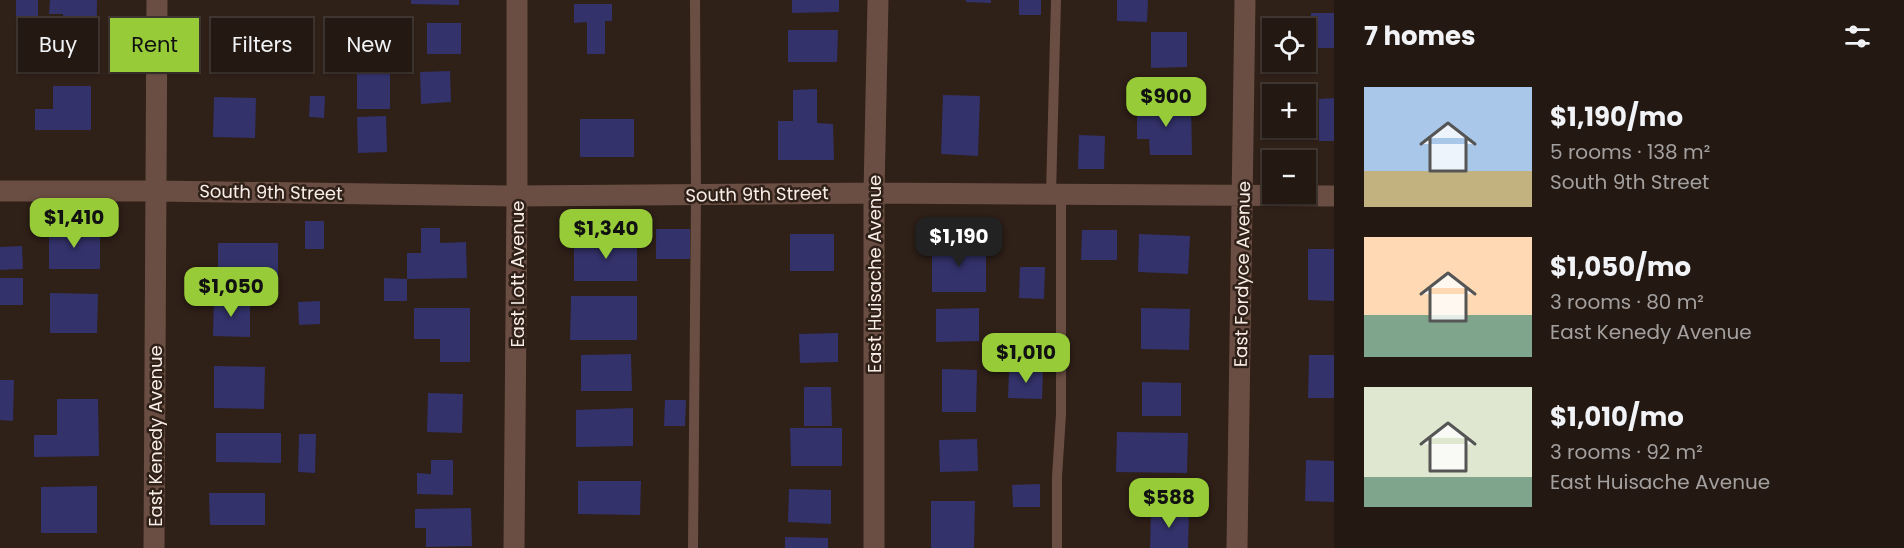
<!DOCTYPE html>
<meta charset="utf-8">
<style>
body{margin:0;font-family:Poppins,sans-serif;background:#2b211b;color:#f1f3f6;height:100vh;display:flex;flex-direction:column;font-size:22px;white-space:nowrap}
*{box-sizing:border-box;margin:0}
p{font-size:20px;color:#a3a09f}
.icon{flex:none;width:33px;height:33px;fill:none;stroke:currentColor;stroke-width:2;stroke-linecap:round;stroke-linejoin:round}
.map{position:relative;flex:1;overflow:hidden}
.drawer{display:flex;flex-direction:column;background:#231812;width:570px}
.drawer>*{flex:none}
.banner{position:absolute;left:18px;top:18px;width:570px;height:54px;display:flex;gap:12px}
.controls{position:absolute;left:1262px;top:18px;display:grid;gap:12px}
.controls a{display:grid;place-items:center;width:54px;height:54px;border-radius:0px;background:#231812;box-shadow:0 2px 4px #0004,0 0 0 2px #403732;font-size:30px}
.price{position:absolute;translate:-50% -51px;padding:0 14px;border-radius:12px;background:#97cc38;color:#111;font-size:20px;line-height:39px;filter:drop-shadow(0 2px 3px #0008)}
.price::after{content:'';position:absolute;left:50%;top:36px;width:18px;height:14px;margin-left:-9px;background:inherit;clip-path:polygon(0 0,100% 0,50% 100%)}
.price.active{background:#222;color:#fff}
ul{padding:0;list-style:none}
li{display:flex;align-items:center;gap:18px;height:150px;padding:0 30px}
li span{display:grid;place-items:center;flex:none;width:168px;height:120px;border-radius:0px;color:#555}
li>.icon{margin-inline-start:auto}
span .icon{width:72px;height:72px;fill:#fffc;stroke-width:1}
li b{font-size:26px}
h2{display:flex;justify-content:space-between;align-items:center;height:72px;padding:0 30px;font-size:26px}
.pill{padding:0 21px;border-radius:0px;background:#231812;box-shadow:0 2px 4px #0004,0 0 0 2px #403732;font-size:21px;line-height:54px}
.pill.active{background:#97cc38;color:#111}
main{display:flex;flex:1;min-height:0}
.map>svg:first-child{display:block}
</style>
<main>
<div class="map">
<svg width="1334" height="548" viewBox="0 0 1334 548">
<rect width="100%" height="100%" fill="#2f2018"/>
<path fill="#33326b" d="M 16,0 L 38,0 L 38,27 L 16,26 Z
M 50,0 L 97,0 L 96,49 L 63,49 L 63,14 L 49,14 Z
M 411,0 L 459,0 L 459,5 L 411,4 Z
M 792,0 L 839,0 L 839,12 L 792,13 Z
M 966,0 L 991,0 L 991,3 L 966,2 Z
M 1019,0 L 1041,0 L 1041,15 L 1019,15 Z
M 1117,0 L 1148,0 L 1147,22 L 1117,21 Z
M 574,4 L 612,4 L 612,21 L 605,21 L 605,54 L 587,54 L 587,22 L 574,23 Z
M 1311,13 L 1334,13 L 1334,48 L 1310,48 Z
M 211,23 L 250,24 L 249,31 L 274,32 L 273,55 L 245,54 L 245,64 L 210,64 Z
M 427,23 L 461,23 L 461,54 L 427,54 Z
M 788,30 L 838,30 L 837,62 L 788,62 Z
M 1151,32 L 1187,32 L 1187,67 L 1151,68 Z
M 357,64 L 390,65 L 390,109 L 357,109 Z
M 450,71 L 451,102 L 421,104 L 420,72 Z
M 53,86 L 91,86 L 91,130 L 35,130 L 35,109 L 53,109 Z
M 817,89 L 817,123 L 833,124 L 834,160 L 778,160 L 778,121 L 793,121 L 793,90 Z
M 943,95 L 980,96 L 978,156 L 941,154 Z
M 310,96 L 325,96 L 324,118 L 309,117 Z
M 214,97 L 256,98 L 255,138 L 213,137 Z
M 1334,98 L 1334,141 L 1319,141 L 1319,99 Z
M 1191,103 L 1192,155 L 1150,155 L 1149,139 L 1137,139 L 1137,104 Z
M 386,116 L 387,152 L 358,153 L 357,117 Z
M 580,119 L 634,119 L 634,157 L 580,157 Z
M 1079,135 L 1105,136 L 1104,169 L 1078,169 Z
M 305,221 L 324,221 L 324,249 L 305,249 Z
M 49,228 L 100,228 L 100,269 L 49,269 Z
M 421,228 L 440,228 L 440,243 L 466,242 L 467,278 L 407,279 L 407,253 L 421,253 Z
M 656,229 L 690,229 L 690,259 L 656,259 Z
M 1082,230 L 1117,230 L 1117,260 L 1081,260 Z
M 790,234 L 834,234 L 834,271 L 790,271 Z
M 1139,234 L 1190,236 L 1188,274 L 1138,272 Z
M 574,238 L 637,238 L 637,281 L 574,281 Z
M 218,243 L 278,243 L 278,283 L 218,284 Z
M 932,245 L 986,245 L 986,292 L 932,292 Z
M 22,246 L 23,269 L 0,270 L 0,247 Z
M 1308,249 L 1334,249 L 1334,301 L 1308,300 Z
M 1020,267 L 1045,267 L 1044,299 L 1019,298 Z
M 0,278 L 23,278 L 23,305 L 0,305 Z
M 384,278 L 407,279 L 407,301 L 384,301 Z
M 50,293 L 98,294 L 97,333 L 50,333 Z
M 214,296 L 233,296 L 233,306 L 250,306 L 250,337 L 213,336 Z
M 571,296 L 637,296 L 637,340 L 570,340 Z
M 320,301 L 320,324 L 299,325 L 298,302 Z
M 414,308 L 470,308 L 470,362 L 440,362 L 440,339 L 414,339 Z
M 979,308 L 979,341 L 936,342 L 936,309 Z
M 1141,308 L 1190,309 L 1189,350 L 1141,349 Z
M 838,333 L 838,362 L 800,363 L 799,334 Z
M 631,354 L 632,391 L 581,391 L 581,355 Z
M 1309,355 L 1334,355 L 1334,398 L 1308,398 Z
M 214,366 L 265,367 L 264,409 L 214,408 Z
M 942,369 L 977,370 L 976,412 L 942,412 Z
M 1009,370 L 1043,370 L 1042,399 L 1008,398 Z
M 0,380 L 14,380 L 13,421 L 0,420 Z
M 1142,382 L 1181,383 L 1181,416 L 1142,416 Z
M 804,387 L 831,387 L 832,426 L 804,426 Z
M 428,393 L 463,394 L 462,433 L 427,432 Z
M 57,399 L 98,399 L 99,456 L 34,457 L 34,435 L 57,435 Z
M 665,400 L 686,400 L 685,426 L 664,426 Z
M 633,408 L 633,446 L 576,447 L 576,410 Z
M 790,428 L 842,428 L 842,466 L 791,466 Z
M 1117,432 L 1188,433 L 1187,473 L 1116,472 Z
M 216,433 L 281,433 L 281,463 L 216,462 Z
M 299,434 L 316,434 L 315,473 L 298,472 Z
M 977,439 L 978,471 L 940,472 L 939,440 Z
M 431,460 L 453,460 L 453,495 L 417,494 L 417,473 L 431,474 Z
M 1306,460 L 1334,461 L 1334,502 L 1305,501 Z
M 578,481 L 641,481 L 640,515 L 578,514 Z
M 1040,484 L 1040,507 L 1013,507 L 1012,485 Z
M 97,486 L 97,533 L 41,533 L 41,487 Z
M 789,489 L 831,490 L 831,524 L 788,522 Z
M 209,493 L 265,493 L 265,525 L 210,525 Z
M 931,501 L 975,501 L 974,548 L 931,548 Z
M 471,508 L 472,546 L 426,547 L 426,528 L 415,528 L 415,509 Z
M 1151,510 L 1189,511 L 1188,548 L 1150,548 Z
M 785,537 L 828,538 L 828,548 L 785,548 Z"/>
<g fill="none" stroke-linecap="round" stroke-linejoin="round">
<path stroke="#6b4e43" stroke-width="10" d="M 1051,194 L 1056,0
M 693,548 L 696,194 L 695,0
M 1057,548 L 1057,477 L 1061,414 L 1061,194"/>
<path stroke="#6b4e43" stroke-width="21" d="M 0,191 L 156,191 L 517,196 L 874,193 L 1334,196
M 154,548 L 157,0
M 514,548 L 517,196 L 517,0
M 874,548 L 874,193 L 878,0
M 1237,548 L 1245,0"/>
</g>
<g text-anchor="middle" dominant-baseline="central" stroke-width="5" stroke-linejoin="round" paint-order="stroke">
<g font-size="18" fill="#f8ede7" stroke="#2f2018">
<text transform="translate(271 192) rotate(1)">South 9th Street</text>
<text transform="translate(757 194) rotate(-1)">South 9th Street</text>
<text transform="translate(517 274) rotate(-90)">East Lott Avenue</text>
<text transform="translate(874 274) rotate(-90)">East Huisache Avenue</text>
<text transform="translate(1242 274) rotate(-89)">East Fordyce Avenue</text>
<text transform="translate(155 436) rotate(-90)">East Kenedy Avenue</text>
</g>
</g>
</svg>
<div class="controls">
<a><svg class="icon" aria-label="locate" viewBox="0 0 24 24"><circle cx="12" cy="12" r="6"/><path d="M12 2v4M12 18v4M2 12h4M18 12h4"/></svg></a>
<a>+</a>
<a>−</a>
</div>
<b class="price" style="left:1166px;top:128px">$900</b>
<b class="price" style="left:74px;top:249px">$1,410</b>
<b class="price" style="left:606px;top:260px">$1,340</b>
<b class="price active" style="left:959px;top:268px">$1,190</b>
<b class="price" style="left:231px;top:318px">$1,050</b>
<b class="price" style="left:1026px;top:384px">$1,010</b>
<b class="price" style="left:1169px;top:529px">$588</b>
<div class="banner">
<a class="pill">Buy</a>
<a class="pill active">Rent</a>
<a class="pill">Filters</a>
<a class="pill">New</a>
</div>
</div>
<section class="drawer">
<h2>7 homes<svg class="icon" aria-label="filters" viewBox="0 0 24 24"><path d="M4 7h16M4 17h16"/><circle cx="9" cy="7" r="2"/><circle cx="15" cy="17" r="2"/></svg></h2>
<ul>
<li><span style="background:linear-gradient(#a9c7e8 70%,#c2b280 0)"><svg class="icon" aria-label="home" viewBox="0 0 24 24"><path d="M3 11l9-7 9 7M6 9v11h12V9"/></svg></span><div><b>$1,190/mo</b><p>5 rooms · 138 m²</p><p>South 9th Street</p></div></li>
<li><span style="background:linear-gradient(#ffd9b3 65%,#7fa58c 0)"><svg class="icon" aria-label="home" viewBox="0 0 24 24"><path d="M3 11l9-7 9 7M6 9v11h12V9"/></svg></span><div><b>$1,050/mo</b><p>3 rooms · 80 m²</p><p>East Kenedy Avenue</p></div></li>
<li><span style="background:linear-gradient(#dfe7d0 75%,#7fa58c 0)"><svg class="icon" aria-label="home" viewBox="0 0 24 24"><path d="M3 11l9-7 9 7M6 9v11h12V9"/></svg></span><div><b>$1,010/mo</b><p>3 rooms · 92 m²</p><p>East Huisache Avenue</p></div></li>
</ul>
</section>
</main>
